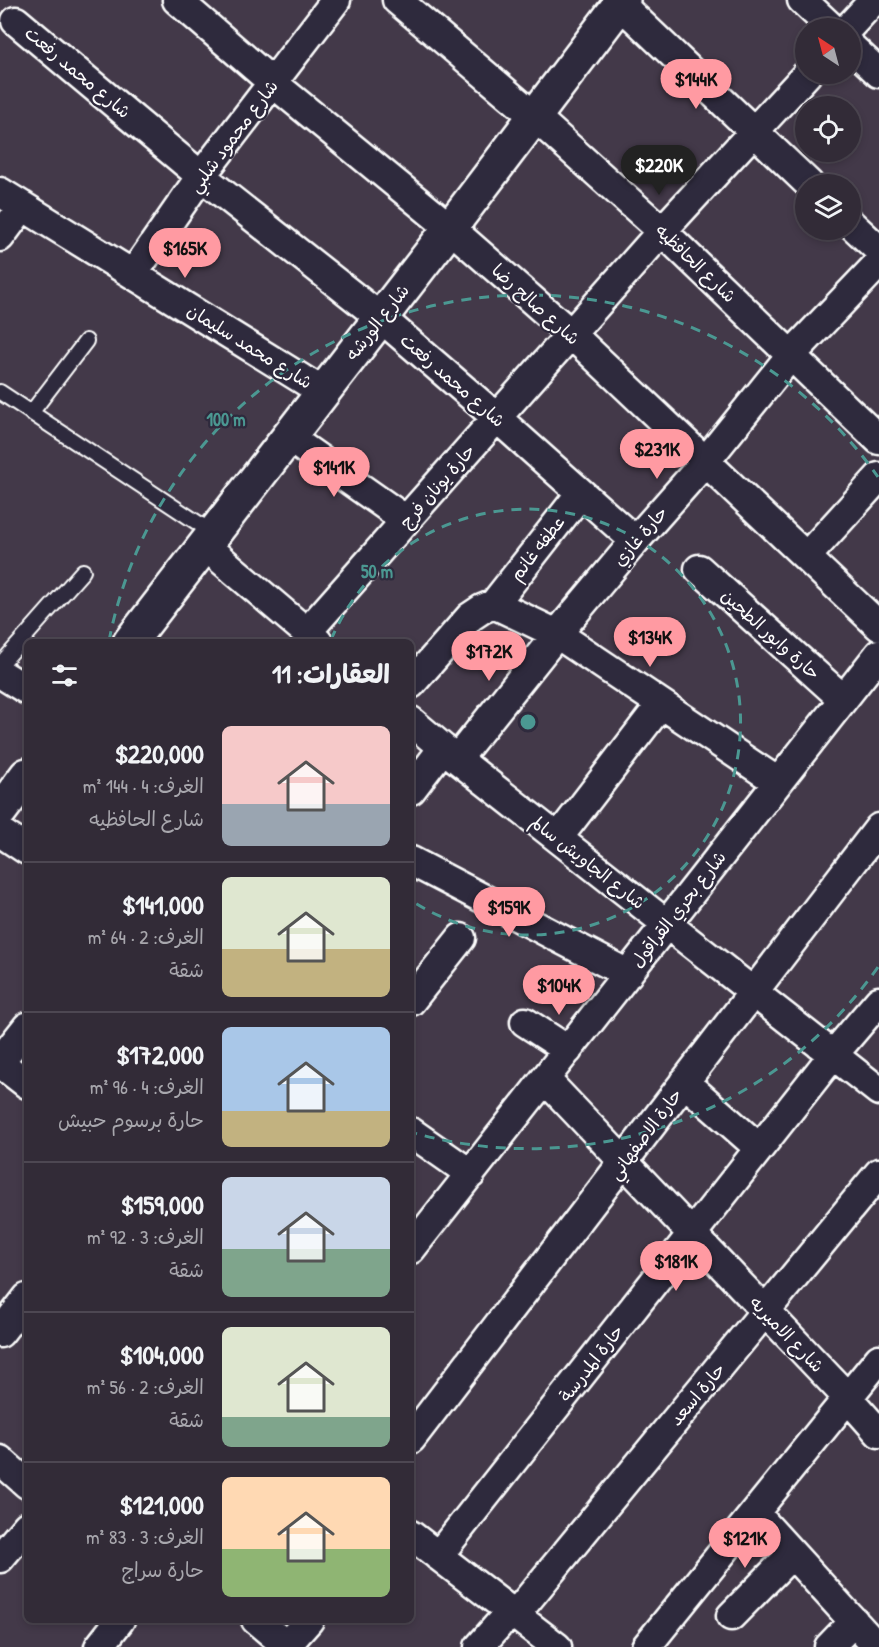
<!DOCTYPE html>
<html lang="ar">
<meta charset="utf-8">
<style>
body{margin:0;font-family:"Patrick Hand","Playpen Sans Arabic",sans-serif;background:#3a333f;color:#f1f3f6;direction:rtl;height:100vh;display:flex;flex-direction:column;font-size:22px;white-space:nowrap}
*{box-sizing:border-box;margin:0}
p{font-size:20px;color:#a8a7ad}
.icon{flex:none;width:33px;height:33px;fill:none;stroke:currentColor;stroke-width:2;stroke-linecap:round;stroke-linejoin:round}
.map{position:relative;flex:1;overflow:hidden;direction:ltr}
.panel{position:absolute;left:24px;top:639px;width:390px;height:984px;display:flex;flex-direction:column;background:#322b37;border-radius:9px;box-shadow:0 3px 9px #0003,0 0 0 2px #4d4752;direction:rtl}
.panel>*{flex:none}
.needle{width:39px;rotate:324deg}
.tools{position:absolute;left:795px;top:18px;display:grid;gap:12px}
.tools a{display:grid;place-items:center;width:66px;height:66px;border-radius:50%;background:#322b37;box-shadow:0 3px 9px #0003,0 0 0 2px #4d4752;font-size:30px}
.price{position:absolute;translate:-50% -51px;padding:0 14px;border-radius:21px;background:#ff9aa2;color:#111;font-size:20px;line-height:39px;filter:drop-shadow(0 2px 3px #0008)}
.price::after{content:'';position:absolute;left:50%;top:36px;width:18px;height:14px;margin-left:-9px;background:inherit;clip-path:polygon(0 0,100% 0,50% 100%)}
.price.selected{background:#222;color:#fff}
ul{padding:0;list-style:none}
li{display:flex;align-items:center;gap:18px;height:150px;padding:0 24px}
li+li{border-top:2px solid #4d4752}
li span{display:grid;place-items:center;flex:none;width:168px;height:120px;border-radius:9px;color:#555}
li>.icon{margin-inline-start:auto}
span .icon{width:72px;height:72px;fill:#fffc;stroke-width:1}
li b{font-size:26px}
h2{display:flex;justify-content:space-between;align-items:center;height:72px;padding:0 24px;font-size:26px}
.map>svg:first-child{display:block}
</style>
<div class="map">
<svg width="879" height="1647" viewBox="0 0 879 1647">
<rect width="100%" height="100%" fill="#433949"/>
<filter id="ink" filterUnits="userSpaceOnUse"><feTurbulence type="fractalNoise" baseFrequency=".0167" numOctaves="2"/><feDisplacementMap in="SourceGraphic" scale="12" xChannelSelector="R" yChannelSelector="G"/><feConvolveMatrix kernelMatrix="1 2 1 2 8 2 1 2 1" color-interpolation-filters="sRGB"/></filter>
<g filter="url(#ink)">
<g fill="none" stroke-linecap="round" stroke-linejoin="round">
<defs>
<path id="service" d="M 0,392 L 213,533
M 31,413 L 86,341
M 0,665 L 83,571"/>
<path id="minor" d="M 177,0 L 273,83 L 450,228 L 571,334 L 879,626
M 397,0 L 534,116 L 662,231 L 879,440
M 616,0 L 809,184
M 802,0 L 832,28
M 16,21 L 201,176 L 381,318 L 497,418 L 635,541
M 848,28 L 874,0
M 850,46 L 879,73
M 0,192 L 323,392
M 850,223 L 879,250
M 0,237 L 23,206
M 133,274 L 201,176 L 336,0
M 288,437 L 406,520
M 204,545 L 318,642
M 807,556 L 879,477
M 699,569 L 843,699
M 494,604 L 557,634 L 778,782
M 307,632 L 662,231 L 807,74
M 0,673 L 27,690
M 411,684 L 470,617 L 482,609 L 494,604 L 581,493
M 411,721 L 443,748 L 879,1091
M 457,759 L 557,634 L 635,541 L 705,462 L 791,355 L 879,263
M 411,790 L 443,748
M 0,832 L 27,850
M 558,838 L 661,704
M 411,861 L 628,974
M 411,1001 L 461,938
M 525,1022 L 568,1050
M 0,1061 L 27,1027
M 0,1063 L 27,1084
M 545,1079 L 848,1398 L 879,1433
M 684,1082 L 759,1148
M 411,1132 L 471,1174
M 411,1249 L 879,654
M 0,1333 L 27,1298
M 411,1439 L 879,828
M 0,1460 L 27,1484
M 755,1513 L 877,1647
M 411,1535 L 557,1647
M 438,1556 L 833,1055 L 879,1001
M 0,1558 L 27,1526
M 731,1616 L 792,1554
M 256,1620 L 288,1647
M 99,1647 L 120,1620
M 285,1647 L 309,1620
M 479,1647 L 501,1622 L 515,1615 L 879,1173
M 646,1647 L 879,1359
M 829,1647 L 854,1621"/>
<path id="tertiary" d="M 130,642 L 450,228 L 623,0
M 0,811 L 27,775"/>
</defs>
<use href="#service" stroke="#fff" stroke-width="18"/>
<use href="#minor" stroke="#fff" stroke-width="33"/>
<use href="#tertiary" stroke="#fff" stroke-width="38"/>
<use href="#service" stroke="#2f2a3d" stroke-width="14"/>
<use href="#minor" stroke="#2f2a3d" stroke-width="28"/>
<use href="#tertiary" stroke="#2f2a3d" stroke-width="33"/>
</g>
</g>
<g fill="none" stroke="#4b9892" stroke-width="3" stroke-dasharray="10 8">
<path d="M331 640A213 213 0 1 1 412 901"/>
<path d="M878 967A427 427 0 0 1 414 1133M109 641A427 427 0 0 1 878 477"/>
</g>
<g text-anchor="middle" dominant-baseline="central" stroke-width="4.5" stroke-linejoin="round" paint-order="stroke">
<g font-size="18" fill="#fff" stroke="#2f2a3d">
<text transform="translate(78 72) rotate(40)">شارع محمد رفعت</text>
<text transform="translate(233 136) rotate(-53)">شارع محمود شلبي</text>
<text transform="translate(696 263) rotate(44)">شارع الحافظيه</text>
<text transform="translate(536 304) rotate(42)">شارع صالح رضا</text>
<text transform="translate(377 322) rotate(-52)">شارع الورشه</text>
<text transform="translate(250 346) rotate(32)">شارع محمد سليمان</text>
<text transform="translate(453 380) rotate(41)">شارع محمد رفعت</text>
<text transform="translate(437 486) rotate(-49)">حارة يونان فرج</text>
<text transform="translate(640 536) rotate(-49)">حارة غازي</text>
<text transform="translate(537 548) rotate(-52)">عطفه غانم</text>
<text transform="translate(771 634) rotate(42)">حارة وابور الطحين</text>
<text transform="translate(588 862) rotate(38)">شارع الجاويش سالم</text>
<text transform="translate(678 909) rotate(-52)">شارع بحري القراقول</text>
<text transform="translate(645 1134) rotate(-53)">حارة الاصفهاني</text>
<text transform="translate(787 1334) rotate(46)">شارع الاميريه</text>
<text transform="translate(591 1363) rotate(-52)">حارة المدرسة</text>
<text transform="translate(697 1394) rotate(-50)">حارة اسعد</text>
</g>
</g>
<circle cx="528" cy="722" r="9" fill="#4b9892" stroke="#2f2a3d" stroke-width="3"/>
<g font-size="18" text-anchor="middle" font-weight="bold" fill="#4b9892" stroke="#2f2a3d" stroke-width="4.5" stroke-linejoin="round" paint-order="stroke">
<text x="226" y="426">100 m</text>
<text x="377" y="578">50 m</text>
</g>
</svg>
<div class="tools">
<a><svg class="needle" viewBox="-14 -14 28 28"><path d="M0-13l5 13h-10z" fill="#e53935"/><path d="M0 13l5-13h-10z" fill="#a8a7ad"/></svg></a>
<a><svg class="icon" aria-label="locate" viewBox="0 0 24 24"><circle cx="12" cy="12" r="6"/><path d="M12 2v4M12 18v4M2 12h4M18 12h4"/></svg></a>
<a><svg class="icon" aria-label="layers" viewBox="0 0 24 24"><path d="M12 4l9 5-9 5-9-5zM3 14l9 5 9-5"/></svg></a>
</div>
<b class="price" style="left:696px;top:110px">$144K</b>
<b class="price selected" style="left:659px;top:196px">$220K</b>
<b class="price" style="left:185px;top:279px">$165K</b>
<b class="price" style="left:657px;top:480px">$231K</b>
<b class="price" style="left:334px;top:498px">$141K</b>
<b class="price" style="left:650px;top:668px">$134K</b>
<b class="price" style="left:489px;top:682px">$172K</b>
<b class="price" style="left:509px;top:938px">$159K</b>
<b class="price" style="left:559px;top:1016px">$104K</b>
<b class="price" style="left:676px;top:1292px">$181K</b>
<b class="price" style="left:745px;top:1569px">$121K</b>
<section class="panel">
<h2>العقارات: 11<svg class="icon" aria-label="filters" viewBox="0 0 24 24"><path d="M4 7h16M4 17h16"/><circle cx="9" cy="7" r="2"/><circle cx="15" cy="17" r="2"/></svg></h2>
<ul>
<li><span style="background:linear-gradient(#f6c9c9 65%,#9aa5b1 0)"><svg class="icon" aria-label="home" viewBox="0 0 24 24"><path d="M3 11l9-7 9 7M6 9v11h12V9"/></svg></span><div><b>$220,000</b><p>الغرف: 4 · 144 m²</p><p>شارع الحافظيه</p></div></li>
<li><span style="background:linear-gradient(#dfe7d0 60%,#c2b280 0)"><svg class="icon" aria-label="home" viewBox="0 0 24 24"><path d="M3 11l9-7 9 7M6 9v11h12V9"/></svg></span><div><b>$141,000</b><p>الغرف: 2 · 64 m²</p><p>شقة</p></div></li>
<li><span style="background:linear-gradient(#a9c7e8 70%,#c2b280 0)"><svg class="icon" aria-label="home" viewBox="0 0 24 24"><path d="M3 11l9-7 9 7M6 9v11h12V9"/></svg></span><div><b>$172,000</b><p>الغرف: 4 · 96 m²</p><p>حارة برسوم حبيش</p></div></li>
<li><span style="background:linear-gradient(#c9d6e8 60%,#7fa58c 0)"><svg class="icon" aria-label="home" viewBox="0 0 24 24"><path d="M3 11l9-7 9 7M6 9v11h12V9"/></svg></span><div><b>$159,000</b><p>الغرف: 3 · 92 m²</p><p>شقة</p></div></li>
<li><span style="background:linear-gradient(#dfe7d0 75%,#7fa58c 0)"><svg class="icon" aria-label="home" viewBox="0 0 24 24"><path d="M3 11l9-7 9 7M6 9v11h12V9"/></svg></span><div><b>$104,000</b><p>الغرف: 2 · 56 m²</p><p>شقة</p></div></li>
<li><span style="background:linear-gradient(#ffd9b3 60%,#8fb573 0)"><svg class="icon" aria-label="home" viewBox="0 0 24 24"><path d="M3 11l9-7 9 7M6 9v11h12V9"/></svg></span><div><b>$121,000</b><p>الغرف: 3 · 83 m²</p><p>حارة سراج</p></div></li>
</ul>
</section>
</div>
